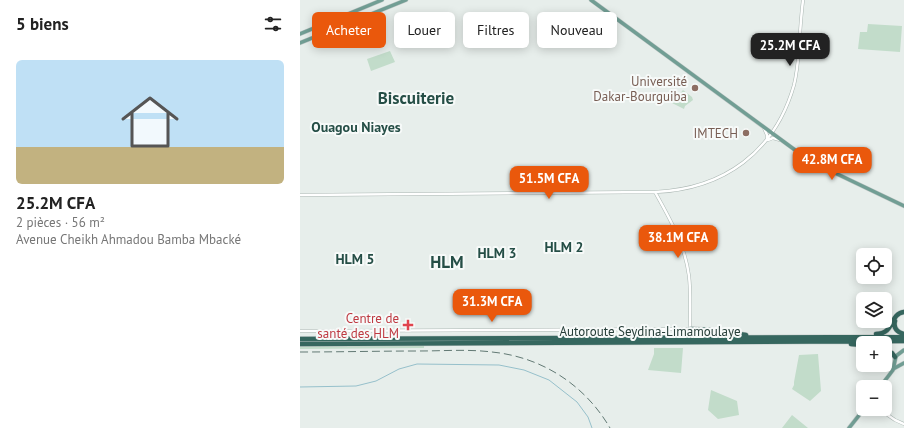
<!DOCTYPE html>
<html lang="fr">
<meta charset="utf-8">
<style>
body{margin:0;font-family:"PT Sans",sans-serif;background:#f2f2f2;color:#222;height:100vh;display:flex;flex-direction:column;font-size:15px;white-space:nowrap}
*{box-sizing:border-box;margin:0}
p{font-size:13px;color:#767676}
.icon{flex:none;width:22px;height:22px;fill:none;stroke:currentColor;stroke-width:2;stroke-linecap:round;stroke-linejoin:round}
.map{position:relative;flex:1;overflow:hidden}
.side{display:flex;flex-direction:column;background:#fff;width:300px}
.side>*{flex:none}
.hud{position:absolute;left:12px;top:12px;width:380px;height:36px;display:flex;gap:8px}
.fabs{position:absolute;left:556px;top:248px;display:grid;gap:8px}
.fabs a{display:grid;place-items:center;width:36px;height:36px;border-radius:6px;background:#fff;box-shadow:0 2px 10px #0003;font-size:20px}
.price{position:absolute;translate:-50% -34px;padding:0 9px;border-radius:8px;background:#ea580c;color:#fff;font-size:13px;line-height:26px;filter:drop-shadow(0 1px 2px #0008)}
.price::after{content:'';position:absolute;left:50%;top:24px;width:12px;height:9px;margin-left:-6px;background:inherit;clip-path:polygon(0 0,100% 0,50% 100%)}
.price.selected{background:#222;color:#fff}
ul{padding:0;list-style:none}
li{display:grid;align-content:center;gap:8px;height:212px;padding:0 16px}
li span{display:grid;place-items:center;height:124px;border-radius:6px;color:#555}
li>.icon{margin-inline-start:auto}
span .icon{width:72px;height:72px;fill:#fffc;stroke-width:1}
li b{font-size:17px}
h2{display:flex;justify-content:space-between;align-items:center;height:48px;padding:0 16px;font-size:17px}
.tag{padding:0 14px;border-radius:6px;background:#fff;box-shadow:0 2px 10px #0003;font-size:14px;line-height:36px}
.tag.selected{background:#ea580c;color:#fff}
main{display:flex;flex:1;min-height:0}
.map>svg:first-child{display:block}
</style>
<main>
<section class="side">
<h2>5 biens<svg class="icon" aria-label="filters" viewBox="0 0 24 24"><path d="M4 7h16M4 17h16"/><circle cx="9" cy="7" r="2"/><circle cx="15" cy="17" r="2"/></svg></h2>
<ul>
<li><span style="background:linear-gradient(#bfe0f5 70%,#c2b280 0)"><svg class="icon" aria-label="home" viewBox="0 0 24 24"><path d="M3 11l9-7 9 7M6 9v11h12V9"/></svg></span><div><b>25.2M CFA</b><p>2 pièces · 56 m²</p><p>Avenue Cheikh Ahmadou Bamba Mbacké</p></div></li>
</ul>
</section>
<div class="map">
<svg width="604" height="428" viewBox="0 0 604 428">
<rect width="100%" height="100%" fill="#e7eeeb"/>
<path fill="#c2dcca" d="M 568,24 L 602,26 L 600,52 L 558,49 L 560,32 L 567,32 Z
M 90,51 L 95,62 L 71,71 L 67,59 Z
M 383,90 L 392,97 L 393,100 L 385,106 L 384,109 L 372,103 Z
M 124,345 L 124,348 L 0,349 L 0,346 Z
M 354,348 L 383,348 L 381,373 L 348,370 L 354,354 Z
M 518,354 L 521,391 L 510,401 L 492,389 L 494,385 L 494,382 L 499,355 Z
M 411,390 L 437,401 L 439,415 L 418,419 L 408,410 Z
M 492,415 L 508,428 L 482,428 Z"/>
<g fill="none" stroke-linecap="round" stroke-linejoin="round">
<path stroke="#96c0cb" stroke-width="1" d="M 0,387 L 56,386 L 76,381 L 99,369 L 117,364 L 199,365 L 224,370 L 249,380 L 277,402 L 288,417 L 292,428"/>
<defs>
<path id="minor" d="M 464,128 L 467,135 L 467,140
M 468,140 L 473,138 L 480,140
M 0,195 L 355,192 C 424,189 475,152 494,85 C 497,73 498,61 499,49 C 500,32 501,16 503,0
M 0,331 L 390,329 C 390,311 391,293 389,276 C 385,245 370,219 355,192
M 579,409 L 595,420 L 604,424"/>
<path id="major" d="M 291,0 L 510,161 L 604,206
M 0,34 L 82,0
M 0,43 L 106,0
M 593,369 L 604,363
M 580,387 L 593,370 L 596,356 L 604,350
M 549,428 L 564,409"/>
<path id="highway" d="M 595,321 C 593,328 597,332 604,334
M 390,329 L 410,330 L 446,335
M 576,334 C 595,334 589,314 604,312
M 0,339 L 604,337
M 0,344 L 604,341
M 551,344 L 563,345
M 585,350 L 592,353 L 595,357"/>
</defs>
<use href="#minor" stroke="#aab6b2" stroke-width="3.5"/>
<use href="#major" stroke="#c3c9c8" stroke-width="4.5"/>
<use href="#highway" stroke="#c3c9c8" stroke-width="5.5"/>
<use href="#minor" stroke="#fff" stroke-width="2.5"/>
<use href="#major" stroke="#719e94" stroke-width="3.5"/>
<use href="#highway" stroke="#36675f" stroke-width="4.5"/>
<path stroke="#627974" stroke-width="1" stroke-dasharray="8 4" stroke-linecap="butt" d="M 0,352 C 40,352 79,351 119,351 C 143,351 168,349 192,352 C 242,357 285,385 310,428"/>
</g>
<g fill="#8d6e63" stroke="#f7faf9" stroke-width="1.5">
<circle cx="395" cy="88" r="4"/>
<circle cx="446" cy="133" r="4"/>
</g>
<path fill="#e0444e" stroke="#f7faf9" stroke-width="1.5" d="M106 319h4v4h4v4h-4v4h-4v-4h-4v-4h4z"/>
<g text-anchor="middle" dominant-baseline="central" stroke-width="4" stroke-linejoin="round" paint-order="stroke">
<g font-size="13" fill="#785e54" stroke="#f7faf9" text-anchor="end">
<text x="387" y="81">Université<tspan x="387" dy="15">Dakar-Bourguiba</tspan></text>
<text x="438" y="133">IMTECH</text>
</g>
<g font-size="13" fill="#be3a42" stroke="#f7faf9" text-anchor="end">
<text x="99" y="318">Centre de<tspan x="99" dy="15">santé des HLM</tspan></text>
</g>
<g font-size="13" fill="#273e39" stroke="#f7faf9">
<text x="350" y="331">Autoroute Seydina-Limamoulaye</text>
</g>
<g font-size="14" font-weight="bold" fill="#254e46" stroke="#f7faf9">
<text x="56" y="127">Ouagou Niayes</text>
<text x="264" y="247">HLM 2</text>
<text x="197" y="253">HLM 3</text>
<text x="55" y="259">HLM 5</text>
</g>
<g font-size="17" font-weight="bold" fill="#254e46" stroke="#f7faf9">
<text x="116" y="98">Biscuiterie</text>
<text x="147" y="262">HLM</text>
</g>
</g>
</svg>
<div class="fabs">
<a><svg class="icon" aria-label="locate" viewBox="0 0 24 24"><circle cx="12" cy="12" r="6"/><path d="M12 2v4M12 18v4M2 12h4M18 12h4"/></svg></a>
<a><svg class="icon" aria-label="layers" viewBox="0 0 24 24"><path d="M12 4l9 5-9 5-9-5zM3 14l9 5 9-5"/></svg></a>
<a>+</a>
<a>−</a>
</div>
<b class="price selected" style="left:490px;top:67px">25.2M CFA</b>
<b class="price" style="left:532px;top:181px">42.8M CFA</b>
<b class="price" style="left:249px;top:200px">51.5M CFA</b>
<b class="price" style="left:378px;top:259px">38.1M CFA</b>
<b class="price" style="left:192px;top:323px">31.3M CFA</b>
<div class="hud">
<a class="tag selected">Acheter</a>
<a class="tag">Louer</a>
<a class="tag">Filtres</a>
<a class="tag">Nouveau</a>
</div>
</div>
</main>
